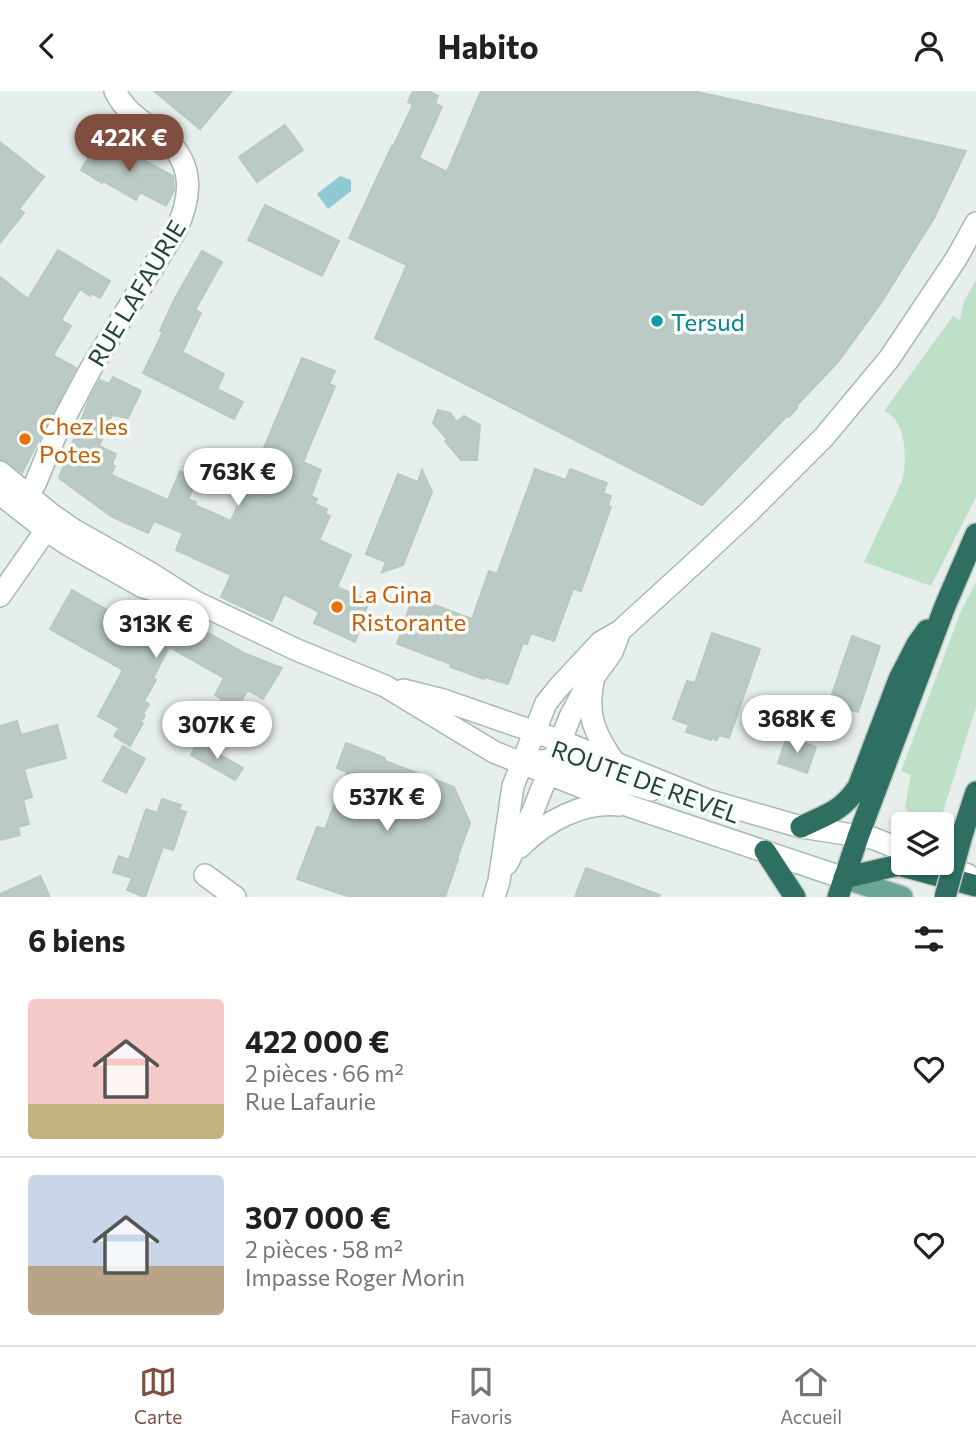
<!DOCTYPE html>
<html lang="fr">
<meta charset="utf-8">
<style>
body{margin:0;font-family:Commissioner,sans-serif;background:#f6f6f6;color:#202124;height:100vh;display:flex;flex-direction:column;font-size:26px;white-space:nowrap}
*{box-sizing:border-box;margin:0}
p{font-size:23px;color:#757577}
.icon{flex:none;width:38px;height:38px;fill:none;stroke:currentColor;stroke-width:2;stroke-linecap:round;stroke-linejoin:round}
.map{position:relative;height:806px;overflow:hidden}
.sheet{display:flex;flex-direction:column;background:#fff;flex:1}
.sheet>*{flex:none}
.fabs{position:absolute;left:891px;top:721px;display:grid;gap:14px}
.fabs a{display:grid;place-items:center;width:63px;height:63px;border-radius:7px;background:#fff;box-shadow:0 2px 5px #0004;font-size:35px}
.price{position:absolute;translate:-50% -60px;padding:0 16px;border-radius:24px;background:#fff;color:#222;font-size:23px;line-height:46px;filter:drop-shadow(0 2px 4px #0008)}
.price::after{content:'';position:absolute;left:50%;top:42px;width:21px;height:16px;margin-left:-10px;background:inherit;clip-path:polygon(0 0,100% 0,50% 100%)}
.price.current{background:#7f4e3f;color:#fff}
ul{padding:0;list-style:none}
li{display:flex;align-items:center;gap:21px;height:175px;padding:0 28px}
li+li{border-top:2px solid #e0e0e0}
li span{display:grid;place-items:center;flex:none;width:196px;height:140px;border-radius:7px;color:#555}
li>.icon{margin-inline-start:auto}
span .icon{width:84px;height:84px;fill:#fffc;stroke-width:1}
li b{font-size:30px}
h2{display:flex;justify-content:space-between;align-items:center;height:84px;padding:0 28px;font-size:30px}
header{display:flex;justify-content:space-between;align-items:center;height:91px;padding:0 28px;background:#fff;font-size:32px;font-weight:700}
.tabs{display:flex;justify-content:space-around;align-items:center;height:98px;border-top:2px solid #e0e0e0;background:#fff;font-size:19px;color:#757577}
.tabs a{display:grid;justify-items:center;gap:4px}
.tabs .current{color:#7f4e3f}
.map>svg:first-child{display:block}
</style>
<header><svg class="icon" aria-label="back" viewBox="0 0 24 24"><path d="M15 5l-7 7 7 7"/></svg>Habito<svg class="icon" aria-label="person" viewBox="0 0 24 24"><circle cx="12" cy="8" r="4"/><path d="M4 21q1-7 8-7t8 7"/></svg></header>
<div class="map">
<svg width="976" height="806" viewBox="0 0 976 806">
<rect width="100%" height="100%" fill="#e6efeb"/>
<path fill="#bfe0c8" d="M 976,189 L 976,406 L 931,495 L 864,471 L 902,390 C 907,373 906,341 894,327 C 891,324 888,322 884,320 L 953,225 L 960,229 L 964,210 Z
M 976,491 L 976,616 L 939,733 L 915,733 L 905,716 L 911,684 L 901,680 L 961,520 Z"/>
<path fill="#8ec9d4" d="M 340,85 L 351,89 L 351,100 L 328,118 L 317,103 Z"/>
<path fill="#bbcac4" stroke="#b8c9c2" stroke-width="2" d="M 154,0 L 232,0 L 200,38 Z
M 413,0 L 429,0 L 438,5 L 435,12 L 442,16 L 419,67 L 447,81 L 481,0 L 693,0 L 966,60 L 934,127 L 881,212 L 837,272 L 797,314 L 797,317 L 789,326 L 787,325 L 702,414 L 375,247 L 407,174 L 349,147 L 392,55 L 393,56 L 413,14 L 408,11 Z
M 285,34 L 303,59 L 257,91 L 239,66 Z
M 100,47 L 138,70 L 140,67 L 173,85 L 174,99 L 166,115 L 140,101 L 136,109 L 103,90 L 102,92 L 81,79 Z
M 0,51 L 44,86 L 19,118 L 24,122 L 0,152 Z
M 265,114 L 339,150 L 322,185 L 248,149 Z
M 58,159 L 110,190 L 100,207 L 91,202 L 90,205 L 80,198 L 61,229 L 71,235 L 53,264 L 76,277 L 22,382 L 8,371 L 0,368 L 0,186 L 28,208 Z
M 202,160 L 222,171 L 195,219 L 201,222 L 182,261 L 224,283 L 217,298 L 243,311 L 234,328 L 143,282 L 163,241 L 160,240 L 174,209 Z
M 302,267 L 335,280 L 329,293 L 335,295 L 303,371 L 321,379 L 311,405 L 317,408 L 315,413 L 327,418 L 325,423 L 330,425 L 319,449 L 351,464 L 337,496 L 369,510 L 355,551 L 314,532 L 319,521 L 284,503 L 272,530 L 221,506 L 231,484 L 176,459 L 183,442 L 154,430 L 148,442 L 112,426 L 59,387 L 89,309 L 100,289 L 109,293 L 113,286 L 141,300 L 128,327 L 112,324 L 99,355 L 116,363 L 112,374 L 115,375 L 111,384 L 168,409 L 180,380 L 197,388 L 188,408 L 196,411 L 195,414 L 231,430 L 254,377 L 255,378 Z
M 438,319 L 450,322 L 457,331 L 464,325 L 480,334 L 477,369 L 461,369 L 445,350 L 447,348 L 433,332 Z
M 535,378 L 566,389 L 570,378 L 607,392 L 603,402 L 611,405 L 608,415 L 611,416 L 581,500 L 573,498 L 554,550 L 531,542 L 527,553 L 523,552 L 508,593 L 485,586 L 484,588 L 450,576 L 451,573 L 397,553 L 413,506 L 472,528 L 489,480 L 497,483 Z
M 422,379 L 432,401 L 403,474 L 382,481 L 386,471 L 366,463 L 398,383 L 418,391 Z
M 72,499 L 155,546 L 169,520 L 246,563 L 282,577 L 263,608 L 248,599 L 233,623 L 219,615 L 222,608 L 215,604 L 224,587 L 169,556 L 153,587 L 156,589 L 144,610 L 149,613 L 143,623 L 145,624 L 141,631 L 143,632 L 130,655 L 114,645 L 119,637 L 98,625 L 123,579 L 50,538 Z
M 712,542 L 760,558 L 729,647 L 719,644 L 717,649 L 711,647 L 711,649 L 686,641 L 689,634 L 673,628 L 687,590 L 695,592 Z
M 852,545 L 880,555 L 858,621 L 829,612 Z
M 17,630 L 21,644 L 57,634 L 66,667 L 24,678 L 32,706 L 23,709 L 29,733 L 18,736 L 20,744 L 0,749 L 0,635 Z
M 787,646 L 816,656 L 807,682 L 778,672 Z
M 198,651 L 243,677 L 235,689 L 191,664 Z
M 346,652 L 385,667 L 385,670 L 454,696 L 470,732 L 457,768 L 458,768 L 445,806 L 350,806 L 297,788 L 317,736 L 325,738 L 347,681 L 337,677 Z
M 123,655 L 145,668 L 126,702 L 103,690 Z
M 162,708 L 181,714 L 179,719 L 186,721 L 173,759 L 163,756 L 145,806 L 127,799 L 132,787 L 113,781 L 119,765 L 129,769 L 146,718 L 157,722 Z
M 586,777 L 660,804 L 659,806 L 575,806 Z
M 40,785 L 50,806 L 0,806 L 0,803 Z"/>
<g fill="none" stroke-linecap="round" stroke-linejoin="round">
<defs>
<path id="street" d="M 17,416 L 35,393 L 56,343 L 90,279 L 176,139 C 191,108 195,74 166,49 C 147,33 126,23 115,0
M 0,505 L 46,439
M 205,784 L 235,806"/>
<path id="secondary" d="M 0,381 L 51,423 L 74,439 L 152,483 L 196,511 L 297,559 L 385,595 L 494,661 L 632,716 L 844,787
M 0,403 L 46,439 L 67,453 L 143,496 L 171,504
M 593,591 C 586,625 595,643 614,671
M 403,599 L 443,609 L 561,650 L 707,709 L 801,736 L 872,747 L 903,759
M 541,670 L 552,669 L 651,699
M 520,756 C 546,730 583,710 620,714
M 935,772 L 968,784
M 507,773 L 533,720 L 570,626 L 583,601 L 612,561 L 620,540
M 494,806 L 499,790 L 513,695 L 546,612 L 559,596 L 601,551 L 620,540 L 701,466 L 750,420 L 824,346 L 889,268 L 956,168 L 976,132"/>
<path id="primary" d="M 844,787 L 902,806"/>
<path id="highway" d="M 801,736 C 827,723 841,721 858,696 L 899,588 L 917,553 L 927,539
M 963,741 L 976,701
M 765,760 L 795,806
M 844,787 L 899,774 L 976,795
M 838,806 L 858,746 L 945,515 L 976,443"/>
</defs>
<use href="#street" stroke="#a8b8b2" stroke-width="24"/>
<use href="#secondary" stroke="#a4bbb3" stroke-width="24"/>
<use href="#primary" stroke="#c2cac8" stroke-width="24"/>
<use href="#highway" stroke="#c2cac8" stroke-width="24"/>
<use href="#street" stroke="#fff" stroke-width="21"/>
<use href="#secondary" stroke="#fff" stroke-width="21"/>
<use href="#primary" stroke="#6aa596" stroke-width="21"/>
<use href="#highway" stroke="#2f6f62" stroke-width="21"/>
<defs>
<path id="highway-bridge" d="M 945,806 L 963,741"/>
</defs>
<use href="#highway-bridge" stroke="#c2cac8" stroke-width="24" stroke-linecap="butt"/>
<use href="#highway-bridge" stroke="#2f6f62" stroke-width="21"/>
</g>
<circle fill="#0f9aa8" stroke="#f7fbf9" stroke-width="2.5" cx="657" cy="230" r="7"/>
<g fill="#e8710a" stroke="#f7fbf9" stroke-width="2.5">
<circle cx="25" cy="348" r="7"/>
<circle cx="337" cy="516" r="7"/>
</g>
<g text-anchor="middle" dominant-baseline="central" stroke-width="7" stroke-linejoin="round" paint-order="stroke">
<g font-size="24" fill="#24423a" stroke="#f7fbf9">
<text transform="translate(136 202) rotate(-59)">RUE LAFAURIE</text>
<text transform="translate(646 690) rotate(20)">ROUTE DE REVEL</text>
</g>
<g font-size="24" fill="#0d838f" stroke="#f7fbf9" text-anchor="start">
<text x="671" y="230">Tersud</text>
</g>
<g font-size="24" fill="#c56008" stroke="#f7fbf9" text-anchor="start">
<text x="39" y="334">Chez les<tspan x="39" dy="28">Potes</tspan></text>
<text x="351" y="502">La Gina<tspan x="351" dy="28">Ristorante</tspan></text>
</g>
</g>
</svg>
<div class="fabs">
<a><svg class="icon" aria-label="layers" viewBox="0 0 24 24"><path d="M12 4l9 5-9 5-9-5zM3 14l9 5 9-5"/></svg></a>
</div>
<b class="price current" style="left:129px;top:83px">422K €</b>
<b class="price" style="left:238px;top:417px">763K €</b>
<b class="price" style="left:156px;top:569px">313K €</b>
<b class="price" style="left:797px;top:664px">368K €</b>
<b class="price" style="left:217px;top:670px">307K €</b>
<b class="price" style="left:387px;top:742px">537K €</b>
</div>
<section class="sheet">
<h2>6 biens<svg class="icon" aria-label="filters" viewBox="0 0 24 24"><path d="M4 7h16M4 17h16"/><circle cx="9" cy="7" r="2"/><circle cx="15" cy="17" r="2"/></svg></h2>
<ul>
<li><span style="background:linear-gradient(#f6c9c9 75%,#c2b280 0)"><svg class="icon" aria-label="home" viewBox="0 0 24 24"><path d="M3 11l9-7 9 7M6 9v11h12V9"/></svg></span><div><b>422 000 €</b><p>2 pièces · 66 m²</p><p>Rue Lafaurie</p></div><svg class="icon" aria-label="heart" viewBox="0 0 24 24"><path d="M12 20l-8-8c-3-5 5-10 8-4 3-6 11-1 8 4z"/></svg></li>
<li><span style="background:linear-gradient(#c9d6e8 65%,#b9a48a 0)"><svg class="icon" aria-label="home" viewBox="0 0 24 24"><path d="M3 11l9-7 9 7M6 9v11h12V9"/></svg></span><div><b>307 000 €</b><p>2 pièces · 58 m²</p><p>Impasse Roger Morin</p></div><svg class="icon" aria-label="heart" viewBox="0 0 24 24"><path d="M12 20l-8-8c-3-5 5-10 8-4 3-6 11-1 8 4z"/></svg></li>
</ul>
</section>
<nav class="tabs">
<a class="current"><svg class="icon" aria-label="map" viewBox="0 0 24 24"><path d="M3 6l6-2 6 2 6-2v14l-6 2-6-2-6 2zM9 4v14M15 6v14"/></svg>Carte</a>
<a><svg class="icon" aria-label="saved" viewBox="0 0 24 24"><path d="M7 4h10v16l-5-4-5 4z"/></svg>Favoris</a>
<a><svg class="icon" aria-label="home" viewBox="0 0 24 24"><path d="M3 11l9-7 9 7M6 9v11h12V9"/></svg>Accueil</a>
</nav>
